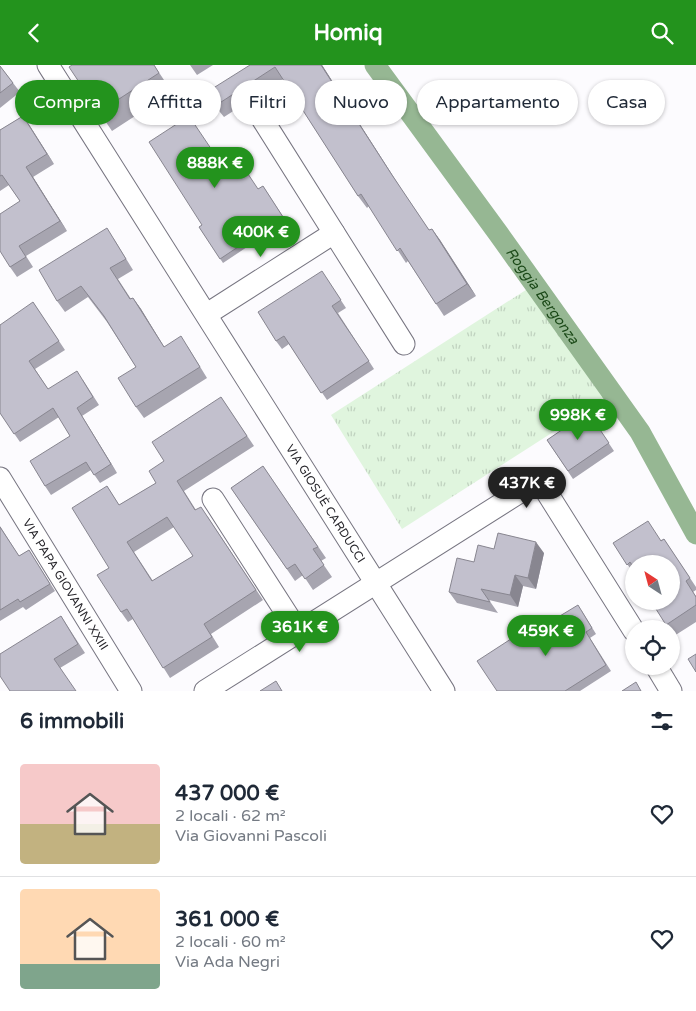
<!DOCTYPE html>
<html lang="it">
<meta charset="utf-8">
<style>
body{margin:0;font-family:"Varela Round",sans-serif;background:#f6f6f7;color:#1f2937;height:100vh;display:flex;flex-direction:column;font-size:19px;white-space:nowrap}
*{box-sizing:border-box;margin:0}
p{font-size:16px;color:#747a83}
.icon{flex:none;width:28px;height:28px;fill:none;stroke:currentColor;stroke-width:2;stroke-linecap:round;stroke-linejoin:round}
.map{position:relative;height:626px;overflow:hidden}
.panel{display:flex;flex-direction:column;background:#fff;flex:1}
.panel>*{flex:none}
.guide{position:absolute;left:15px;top:15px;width:666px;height:45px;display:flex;gap:10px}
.needle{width:32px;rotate:324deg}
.tools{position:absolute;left:625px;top:490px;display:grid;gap:10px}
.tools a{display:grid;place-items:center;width:55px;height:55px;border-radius:50%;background:#fff;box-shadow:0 1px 4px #0004;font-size:25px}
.price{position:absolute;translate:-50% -42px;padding:0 11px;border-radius:18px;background:#23931d;color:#fff;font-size:16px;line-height:32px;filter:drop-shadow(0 1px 2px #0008)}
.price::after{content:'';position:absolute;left:50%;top:30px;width:15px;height:11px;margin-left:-8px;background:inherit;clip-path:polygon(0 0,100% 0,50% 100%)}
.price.on{background:#222;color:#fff}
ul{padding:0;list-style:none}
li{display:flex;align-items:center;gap:15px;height:125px;padding:0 20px}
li+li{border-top:1px solid #e0e1e3}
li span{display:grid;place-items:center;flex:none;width:140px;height:100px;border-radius:5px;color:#555}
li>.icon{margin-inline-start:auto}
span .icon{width:60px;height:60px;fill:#fffc;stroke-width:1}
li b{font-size:21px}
h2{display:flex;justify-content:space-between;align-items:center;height:60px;padding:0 20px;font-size:21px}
.tag{padding:0 18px;border-radius:22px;background:#fff;box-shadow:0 1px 4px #0004;font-size:18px;line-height:45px}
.tag.on{background:#23931d;color:#fff}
header{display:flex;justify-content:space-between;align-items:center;height:65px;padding:0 20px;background:#23931d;color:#fff;font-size:22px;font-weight:700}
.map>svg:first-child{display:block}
</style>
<header><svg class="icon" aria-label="back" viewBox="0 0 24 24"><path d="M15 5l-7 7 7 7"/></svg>Homiq<svg class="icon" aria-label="search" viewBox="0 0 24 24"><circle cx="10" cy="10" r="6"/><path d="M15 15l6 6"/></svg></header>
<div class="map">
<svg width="696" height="626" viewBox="0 0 696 626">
<defs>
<pattern id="park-tufts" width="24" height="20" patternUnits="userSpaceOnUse" patternTransform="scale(1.25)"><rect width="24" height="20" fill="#e0f5de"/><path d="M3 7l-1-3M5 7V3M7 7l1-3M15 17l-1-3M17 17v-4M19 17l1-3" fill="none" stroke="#c0d2bf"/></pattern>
</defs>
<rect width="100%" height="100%" fill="#fcfbfe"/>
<path fill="url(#park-tufts)" d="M 532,221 L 611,330 L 402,464 L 331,350 Z"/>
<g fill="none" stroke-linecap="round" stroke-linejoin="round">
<path stroke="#96b793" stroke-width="21" id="s1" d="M 375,0 L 498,168 L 640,367 L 696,469"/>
<defs>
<g id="street">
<path id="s2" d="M 48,0 L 444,626"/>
<path d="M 261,52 L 404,279"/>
<path d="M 207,249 L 334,168"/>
<path id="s3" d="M 0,413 L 131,626"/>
<path d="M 213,434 L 299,568"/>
<path d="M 656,601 L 671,626"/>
<path d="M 205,626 L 539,415 L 634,566"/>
</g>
</defs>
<use href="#street" stroke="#777581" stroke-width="23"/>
<use href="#street" stroke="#fff" stroke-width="21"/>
</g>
<path fill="#a7a5b0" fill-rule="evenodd" d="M 72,0 L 154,0 L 172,27 L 112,66 L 99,47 Z
M 190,0 L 213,0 L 197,10 Z
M 250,0 L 322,0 L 400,122 L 429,165 L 432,164 L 440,175 L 476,231 L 444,251 L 408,196 L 406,198 L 369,141 L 367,143 L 358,131 L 283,14 L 224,52 L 215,41 Z
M 0,1 L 20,27 L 0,43 Z
M 23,51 L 54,99 L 33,112 L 67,166 L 26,191 L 33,202 L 17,212 L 10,202 L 20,136 L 9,120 L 0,126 L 0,65 Z
M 220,97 L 258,124 L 263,121 L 286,156 L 223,198 L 199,162 L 202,160 Z
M 114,174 L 133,205 L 118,214 L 131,234 L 133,233 L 141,244 L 164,282 L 188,282 L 207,313 L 144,353 L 136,342 L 136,302 L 107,257 L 88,232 L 65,247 L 57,236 Z
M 327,214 L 346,243 L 338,248 L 374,304 L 327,335 L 289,279 L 282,284 L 276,276 Z
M 33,237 L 65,285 L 35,304 L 48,324 L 83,315 L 99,340 L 82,351 L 117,408 L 100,418 L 91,405 L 51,430 L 45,421 L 70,371 L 59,352 L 20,377 L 0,348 Z
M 221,332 L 254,381 L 184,426 L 196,445 L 208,452 L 263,535 L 211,569 L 219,582 L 170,613 L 133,554 L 128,557 L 121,547 L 109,503 L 107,421 L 119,440 L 156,418 L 164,396 ZM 174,462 L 193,491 L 153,516 L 134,487 Z
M 588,347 L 614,386 L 573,414 L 547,375 Z
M 263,401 L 326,493 L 321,496 L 332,512 L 313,525 L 303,510 L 295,516 L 231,423 Z
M 0,461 L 19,491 L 29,485 L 55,526 L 26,545 L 23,542 L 0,556 Z
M 664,474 L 696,522 L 696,525 L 693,527 L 696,531 L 696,557 L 674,571 L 671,567 L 671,564 L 669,564 L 651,536 L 671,536 L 634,499 L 634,509 L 613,478 L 661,475 Z
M 494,484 L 544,488 L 536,524 L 523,521 L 518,542 L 489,535 L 498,548 L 457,538 L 449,527 L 474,497 Z
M 582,546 L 596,569 L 590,573 L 611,606 L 580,626 L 497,626 Z
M 61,551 L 85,588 L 60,603 L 10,626 Z"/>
<path fill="#888690" d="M 321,0 L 322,0 L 400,122 L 392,110 Z
M 23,51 L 30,61 L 54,99 L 47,89 Z
M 26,102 L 33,112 L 67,166 L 60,156 Z
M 432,164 L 440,175 L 476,231 L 467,219 Z
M 133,233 L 141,244 L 171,293 L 164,282 Z
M 77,343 L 82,351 L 117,408 L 111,399 Z
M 536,477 L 544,488 L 536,524 L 528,513 Z
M 515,510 L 523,521 L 518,542 L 510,530 Z"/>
<path fill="#c2c0cd" stroke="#888690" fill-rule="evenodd" d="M 72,0 L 154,0 L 159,8 L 99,47 L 69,2 Z
M 250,0 L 321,0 L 392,110 L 429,165 L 432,164 L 467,219 L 436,239 L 400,183 L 397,186 L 361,129 L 358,131 L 275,2 L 215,41 L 207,27 Z
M 0,1 L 13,18 L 0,28 Z
M 23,51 L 47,89 L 26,102 L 60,156 L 19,181 L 26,192 L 10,202 L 0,186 L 0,149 L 20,136 L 2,110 L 0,111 L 0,65 Z
M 189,51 L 220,97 L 234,88 L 258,124 L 263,121 L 283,152 L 220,194 L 199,162 L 202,160 L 149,77 Z
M 107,163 L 126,194 L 110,203 L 130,234 L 133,233 L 164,282 L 181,271 L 200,302 L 136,342 L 118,313 L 136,302 L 104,251 L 81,221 L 57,236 L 39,205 Z
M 322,206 L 341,235 L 332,241 L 369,296 L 321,328 L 284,271 L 276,276 L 258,247 Z
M 33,237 L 59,276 L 29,296 L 48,324 L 77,306 L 93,332 L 77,343 L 111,399 L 94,410 L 86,397 L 45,421 L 30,396 L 70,371 L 53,343 L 14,369 L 0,348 L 0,260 Z
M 221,332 L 247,371 L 177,416 L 195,445 L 201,442 L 256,525 L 204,559 L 212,572 L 163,603 L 127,544 L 121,547 L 97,510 L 109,503 L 72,443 L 107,421 L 119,440 L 156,418 L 149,406 L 164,396 L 152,377 ZM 167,452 L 193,491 L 152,516 L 127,477 Z
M 588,347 L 609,378 L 568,406 L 547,375 Z
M 263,401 L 318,482 L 313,484 L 324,500 L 305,514 L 295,499 L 287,504 L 231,423 Z
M 648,456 L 661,476 L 664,474 L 690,513 L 686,516 L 696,532 L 696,540 L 666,560 L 651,536 L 671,536 L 671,499 L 634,499 L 634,503 L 630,497 L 627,500 L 613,478 Z
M 0,462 L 19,491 L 29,485 L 50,519 L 20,537 L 18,534 L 0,545 Z
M 498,468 L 536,477 L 528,513 L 515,510 L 510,530 L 481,524 L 490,537 L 449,527 L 457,493 L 474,497 L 478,480 L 494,484 Z
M 578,540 L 592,563 L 586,567 L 606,600 L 565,626 L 497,626 L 477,596 L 514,572 L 517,577 Z
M 61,551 L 78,579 L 54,594 L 76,626 L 10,626 L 0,611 L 0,589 Z
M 696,589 L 696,607 L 688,594 Z
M 276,616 L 282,626 L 260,626 Z
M 636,617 L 641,626 L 622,626 Z"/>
<g text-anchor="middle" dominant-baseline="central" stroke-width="5" stroke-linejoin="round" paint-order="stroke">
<g font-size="12" fill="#29282d" stroke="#fff">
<text stroke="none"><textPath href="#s2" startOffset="519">VIA GIOSUÈ CARDUCCI</textPath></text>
<text stroke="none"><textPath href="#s3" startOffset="125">VIA PAPA GIOVANNI XXIII</textPath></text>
</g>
<g font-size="14" font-style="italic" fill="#1b4918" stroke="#fff">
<text stroke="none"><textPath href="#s1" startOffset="285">Roggia Bergonza</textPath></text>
</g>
</g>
</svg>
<div class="tools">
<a><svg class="needle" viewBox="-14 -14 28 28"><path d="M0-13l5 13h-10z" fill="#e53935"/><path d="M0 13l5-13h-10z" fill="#747a83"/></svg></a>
<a><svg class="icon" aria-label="locate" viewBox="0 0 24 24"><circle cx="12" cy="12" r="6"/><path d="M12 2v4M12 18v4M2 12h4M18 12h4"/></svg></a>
</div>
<b class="price" style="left:215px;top:124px">888K €</b>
<b class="price" style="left:261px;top:193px">400K €</b>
<b class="price" style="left:578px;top:376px">998K €</b>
<b class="price on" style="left:527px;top:444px">437K €</b>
<b class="price" style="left:300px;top:588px">361K €</b>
<b class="price" style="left:546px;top:592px">459K €</b>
<div class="guide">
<a class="tag on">Compra</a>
<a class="tag">Affitta</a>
<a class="tag">Filtri</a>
<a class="tag">Nuovo</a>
<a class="tag">Appartamento</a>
<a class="tag">Casa</a>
</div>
</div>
<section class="panel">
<h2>6 immobili<svg class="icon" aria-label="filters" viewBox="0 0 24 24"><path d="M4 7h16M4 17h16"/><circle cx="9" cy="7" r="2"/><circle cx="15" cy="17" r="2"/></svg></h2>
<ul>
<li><span style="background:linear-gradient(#f6c9c9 60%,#c2b280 0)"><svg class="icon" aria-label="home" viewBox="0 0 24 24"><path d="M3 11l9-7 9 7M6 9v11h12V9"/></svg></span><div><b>437 000 €</b><p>2 locali · 62 m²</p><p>Via Giovanni Pascoli</p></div><svg class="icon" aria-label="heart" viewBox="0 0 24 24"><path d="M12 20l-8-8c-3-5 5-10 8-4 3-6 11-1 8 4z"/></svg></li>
<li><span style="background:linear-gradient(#ffd9b3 75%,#7fa58c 0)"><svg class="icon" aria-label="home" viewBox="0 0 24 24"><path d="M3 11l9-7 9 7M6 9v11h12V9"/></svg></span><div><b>361 000 €</b><p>2 locali · 60 m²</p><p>Via Ada Negri</p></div><svg class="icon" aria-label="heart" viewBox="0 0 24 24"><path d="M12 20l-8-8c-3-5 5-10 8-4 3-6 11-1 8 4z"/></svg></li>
</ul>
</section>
